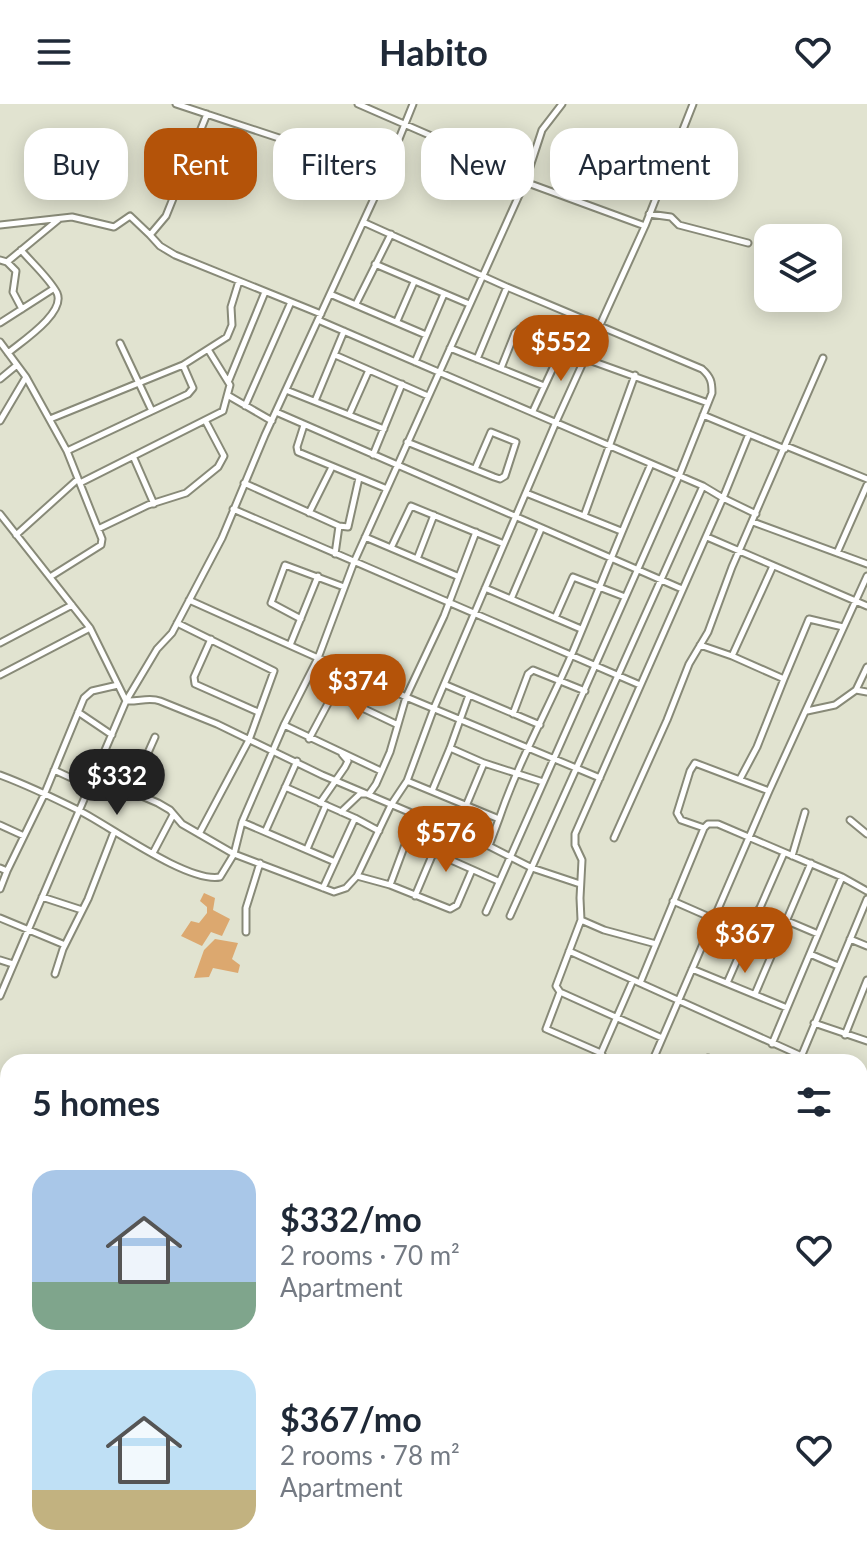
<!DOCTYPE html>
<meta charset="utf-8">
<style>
body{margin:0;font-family:Lato,sans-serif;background:#f2f2f3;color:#1f2937;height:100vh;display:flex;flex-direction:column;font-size:30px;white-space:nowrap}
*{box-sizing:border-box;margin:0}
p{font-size:26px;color:#747a83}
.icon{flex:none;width:44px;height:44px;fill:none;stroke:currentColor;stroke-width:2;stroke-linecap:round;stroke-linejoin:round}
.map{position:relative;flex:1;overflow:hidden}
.panel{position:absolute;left:0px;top:950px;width:868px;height:512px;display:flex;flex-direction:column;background:#fff;border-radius:24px 24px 0 0;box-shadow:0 4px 20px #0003}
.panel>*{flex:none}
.guide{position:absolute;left:24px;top:24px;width:820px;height:72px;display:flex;gap:16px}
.fabs{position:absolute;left:754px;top:120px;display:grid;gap:16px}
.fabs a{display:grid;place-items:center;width:88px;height:88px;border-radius:16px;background:#fff;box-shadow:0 4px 20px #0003;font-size:40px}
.price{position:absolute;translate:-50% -68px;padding:0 18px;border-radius:28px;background:#b45309;color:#fff;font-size:26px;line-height:52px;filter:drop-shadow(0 2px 4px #0008)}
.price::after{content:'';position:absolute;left:50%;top:48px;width:24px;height:18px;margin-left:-12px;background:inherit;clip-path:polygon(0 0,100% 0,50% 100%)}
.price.active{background:#222;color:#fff}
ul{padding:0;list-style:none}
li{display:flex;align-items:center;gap:24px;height:200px;padding:0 32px}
li span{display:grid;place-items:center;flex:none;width:224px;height:160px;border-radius:24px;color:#555}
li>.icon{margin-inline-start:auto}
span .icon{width:96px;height:96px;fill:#fffc;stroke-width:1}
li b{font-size:34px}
h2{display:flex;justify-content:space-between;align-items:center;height:96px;padding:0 32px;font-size:34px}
.pill{padding:0 28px;border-radius:24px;background:#fff;box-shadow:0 4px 20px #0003;font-size:28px;line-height:72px}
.pill.active{background:#b45309;color:#fff}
header{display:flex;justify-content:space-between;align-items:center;height:104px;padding:0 32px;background:#fff;font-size:36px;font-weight:700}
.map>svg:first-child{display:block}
</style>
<header><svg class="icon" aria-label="menu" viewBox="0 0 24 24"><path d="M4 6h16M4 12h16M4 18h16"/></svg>Habito<svg class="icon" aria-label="heart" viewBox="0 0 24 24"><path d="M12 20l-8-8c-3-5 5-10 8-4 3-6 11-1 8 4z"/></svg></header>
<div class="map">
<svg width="867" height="1462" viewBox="0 0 867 1462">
<rect width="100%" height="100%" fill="#e1e3d0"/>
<path fill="#dca86f" d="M 204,789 L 215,794 L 213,806 L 230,815 L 222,832 L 211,828 L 202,842 L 181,832 L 191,817 L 199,819 L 207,809 L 207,803 L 200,797 Z
M 215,835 L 238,839 L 232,855 L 240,861 L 238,869 L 213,864 L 209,873 L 194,874 L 204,846 Z
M 636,1454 L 851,1454 L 849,1461 L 804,1455 L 801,1462 L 632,1462 Z"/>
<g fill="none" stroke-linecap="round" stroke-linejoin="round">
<defs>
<path id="street" d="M 176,0 L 385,69
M 358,0 L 507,65 L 525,78 L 645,122
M 413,0 L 382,77 L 265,331 L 222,434 L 172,529 L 157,545 L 126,597 C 138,598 149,593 160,597 L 217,620 L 322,671 L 489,742 L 532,764 L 580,780
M 207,10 L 166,112 L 150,131 L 160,142 L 175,151 L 321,210
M 649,110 L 671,113 L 679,121 L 748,139
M 363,118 L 507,183 L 702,265 C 711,273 712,278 712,289 L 679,372 L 486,808
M 0,121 L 72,113 L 114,123 L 130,112 L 150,131
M 0,156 L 7,158 L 59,115
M 7,158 L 16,167 L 13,188 L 22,205
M 375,160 L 469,200
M 330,190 L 426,231
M 356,200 L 391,130
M 318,216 L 703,382 L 510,812
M 397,217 L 414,178
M 0,219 L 53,185
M 0,238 L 26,273
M 120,239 L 152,307
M 450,244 L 544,282
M 8,249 C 21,238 66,209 57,189 C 49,174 32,159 21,146
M 335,251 L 428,292
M 477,255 L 507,183
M 586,255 L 708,299
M 415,258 L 444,190
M 501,264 L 515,229 L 520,225 L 588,249
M 0,275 L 17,261
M 229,276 L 265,188
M 286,286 L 384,325
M 229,292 L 272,317
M 315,297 L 344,227
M 245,302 L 291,198
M 533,307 L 564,240
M 276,308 L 682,485
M 349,311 L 369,266
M 703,311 L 785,345
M 50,315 L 183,261
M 0,317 L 26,273 L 67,347 L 102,435 L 101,441 L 50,473
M 304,321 L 297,343 L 298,348 L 387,385
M 749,330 L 723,394 L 756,410
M 407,338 L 494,373 L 500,375 L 505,372 L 516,338 L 491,328 L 475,365
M 786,342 L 867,375
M 67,347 L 188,290 L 193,284 L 183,261 L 227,233 L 232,221 L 231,203 L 239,177
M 373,351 L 402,280
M 133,352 L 154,400
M 80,379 L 223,307 L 230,281 L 209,247
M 244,379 L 339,422
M 526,389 L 621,427
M 233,405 L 640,581
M 309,409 L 332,363
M 0,410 L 90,524 L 126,597 L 0,892
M 584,412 L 635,271
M 753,418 L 867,460
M 98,425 L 148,401 L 186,389 L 218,363 L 224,352 L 205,316
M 16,431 L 78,375
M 365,433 L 457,472
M 707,433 L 867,502
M 391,444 L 411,402 L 504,440
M 837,449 L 867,381
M 335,450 L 339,422 L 348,423 L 359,374
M 417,455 L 434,411
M 485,484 L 581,525
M 511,495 L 541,425
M 189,496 L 318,554 L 339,560 L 406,593 L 600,674
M 555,514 L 573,473 L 625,493
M 301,515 L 271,499 L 285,461 L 344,483
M 177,519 L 274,567 L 249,636 L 199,730
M 211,535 L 194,573 L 195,580 L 258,608
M 0,539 L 72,501
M 290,541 L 318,472
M 700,541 L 732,552 L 773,462
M 732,552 L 784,575 L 757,643 L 740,675
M 0,571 L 90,524
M 784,575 L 809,515 L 843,523
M 446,581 L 540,621
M 856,586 L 867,563
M 333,590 L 396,620
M 807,607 L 835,601 L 856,586 L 867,588
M 78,608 L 112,631
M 513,610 L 528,570 L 533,566 L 585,587
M 284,621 L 381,667
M 309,635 L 333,590 L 339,560
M 450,644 L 484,659 L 543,678
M 54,666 L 91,683 L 128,686 L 158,699 L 170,706 L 182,720 L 234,750 L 334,788 L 346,784 L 357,772 L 391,701 L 407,677 L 434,604 L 556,318 L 645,122 L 693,0
M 0,671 C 27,681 54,694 80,707 C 111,723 188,779 220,773 L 234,750 L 242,718 L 284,621 L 318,554 L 354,458 L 525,78 L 542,26 L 562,0
M 407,677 L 499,715 L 489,742
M 285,683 L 355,714 L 379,727
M 131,687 L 155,633
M 432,687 L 450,644 L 469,591
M 769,687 L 695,659 L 690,667 L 677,709 L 681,716 L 704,724 L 708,720 L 718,720 L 842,773 L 867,787
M 320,699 L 345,663 L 348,657 L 342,650
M 466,702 L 484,659
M 341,708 L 360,690 L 369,690 L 376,680 L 390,648 L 406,593 L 444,512 L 476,428
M 499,715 C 518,659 547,607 571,552 C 598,488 623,423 651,360
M 850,716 L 867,730
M 242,718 L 335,758
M 0,721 L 24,732
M 266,726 L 297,657
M 614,734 L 667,616 L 689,560 L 708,528 L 732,463 L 823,254
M 406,736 L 498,777
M 307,745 L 326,701
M 153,749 L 173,711
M 792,752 L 805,708
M 0,764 L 7,767 L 0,785
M 7,767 L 44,691 L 84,594 L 92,587 L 118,581
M 357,772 L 390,781 L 416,711
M 390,781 L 450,805 L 457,801 L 472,766
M 323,784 L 355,714
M 415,792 L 434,747
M 42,793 L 82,806
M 673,797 L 714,815
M 718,805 L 752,820
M 759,805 L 818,830
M 0,814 L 65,841
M 581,816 L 580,794 L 582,756 L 575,741 L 575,730 L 723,394 L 703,382
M 246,828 L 246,804 L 260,759
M 850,835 L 867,842
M 656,840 L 604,826 L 581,816 L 556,882 L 560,888 L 662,934
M 569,847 L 815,958
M 810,850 L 838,862
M 0,856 L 13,860
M 692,865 L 787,904
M 55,870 L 63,845 L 88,795 L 114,728
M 640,879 L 704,724
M 727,879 L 784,749
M 560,888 L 546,925 L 601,949 L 606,958
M 755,890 L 811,759
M 814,919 L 867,937
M 845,931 L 867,876
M 772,940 L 842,773
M 601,949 L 633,876
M 801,953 L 867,795
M 652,958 L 769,687 L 867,472
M 704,958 L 708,954 L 718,958
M 860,974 L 867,977
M 0,1001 L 8,1004
M 860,1031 L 867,1016
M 0,1048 L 8,1051
M 0,1095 L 8,1098
M 860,1207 L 867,1210
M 0,1212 L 8,1194
M 0,1236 L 8,1239
M 860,1253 L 867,1255
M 0,1311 L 8,1293
M 0,1330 L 8,1333
M 0,1407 L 8,1389
M 0,1419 L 8,1422
M 167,1454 L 173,1462
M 209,1454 L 215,1462
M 27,1462 L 30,1454
M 74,1462 L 77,1454
M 117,1462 L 120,1454
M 251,1462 L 255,1454
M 345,1462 L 348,1454
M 435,1462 L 437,1456 L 453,1462
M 494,1462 L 497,1454"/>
<path id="secondary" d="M 860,1128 L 867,1111
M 0,1284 L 8,1288
M 432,1454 L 437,1456 L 438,1454
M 297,1462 L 301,1454
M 720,1462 L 723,1454"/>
</defs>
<use href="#street" stroke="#888a78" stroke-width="9"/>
<use href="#secondary" stroke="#888a78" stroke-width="12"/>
<use href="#street" stroke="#fff" stroke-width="5"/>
<use href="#secondary" stroke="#fff" stroke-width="8"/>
</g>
</svg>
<div class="fabs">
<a><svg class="icon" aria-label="layers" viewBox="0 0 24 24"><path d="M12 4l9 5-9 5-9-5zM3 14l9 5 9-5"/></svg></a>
</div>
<b class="price" style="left:561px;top:279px">$552</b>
<b class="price" style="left:358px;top:618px">$374</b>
<b class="price active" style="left:117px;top:713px">$332</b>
<b class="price" style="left:446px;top:770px">$576</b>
<b class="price" style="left:745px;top:871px">$367</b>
<div class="guide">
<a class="pill">Buy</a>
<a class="pill active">Rent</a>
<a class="pill">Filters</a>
<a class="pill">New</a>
<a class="pill">Apartment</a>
</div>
<section class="panel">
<h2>5 homes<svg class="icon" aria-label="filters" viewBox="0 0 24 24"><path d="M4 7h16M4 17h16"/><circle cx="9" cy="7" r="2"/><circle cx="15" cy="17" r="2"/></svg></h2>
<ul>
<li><span style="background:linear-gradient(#a9c7e8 70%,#7fa58c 0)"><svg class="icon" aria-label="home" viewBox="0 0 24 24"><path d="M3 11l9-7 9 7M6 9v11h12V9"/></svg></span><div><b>$332/mo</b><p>2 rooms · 70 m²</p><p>Apartment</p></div><svg class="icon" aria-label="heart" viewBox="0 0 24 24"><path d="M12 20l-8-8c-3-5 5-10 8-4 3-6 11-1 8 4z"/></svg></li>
<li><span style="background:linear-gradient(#bfe0f5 75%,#c2b280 0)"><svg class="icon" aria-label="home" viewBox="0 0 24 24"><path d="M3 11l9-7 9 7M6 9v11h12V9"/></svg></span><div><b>$367/mo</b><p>2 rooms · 78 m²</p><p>Apartment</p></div><svg class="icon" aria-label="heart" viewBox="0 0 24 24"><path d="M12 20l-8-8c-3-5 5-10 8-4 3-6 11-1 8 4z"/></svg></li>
</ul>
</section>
</div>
